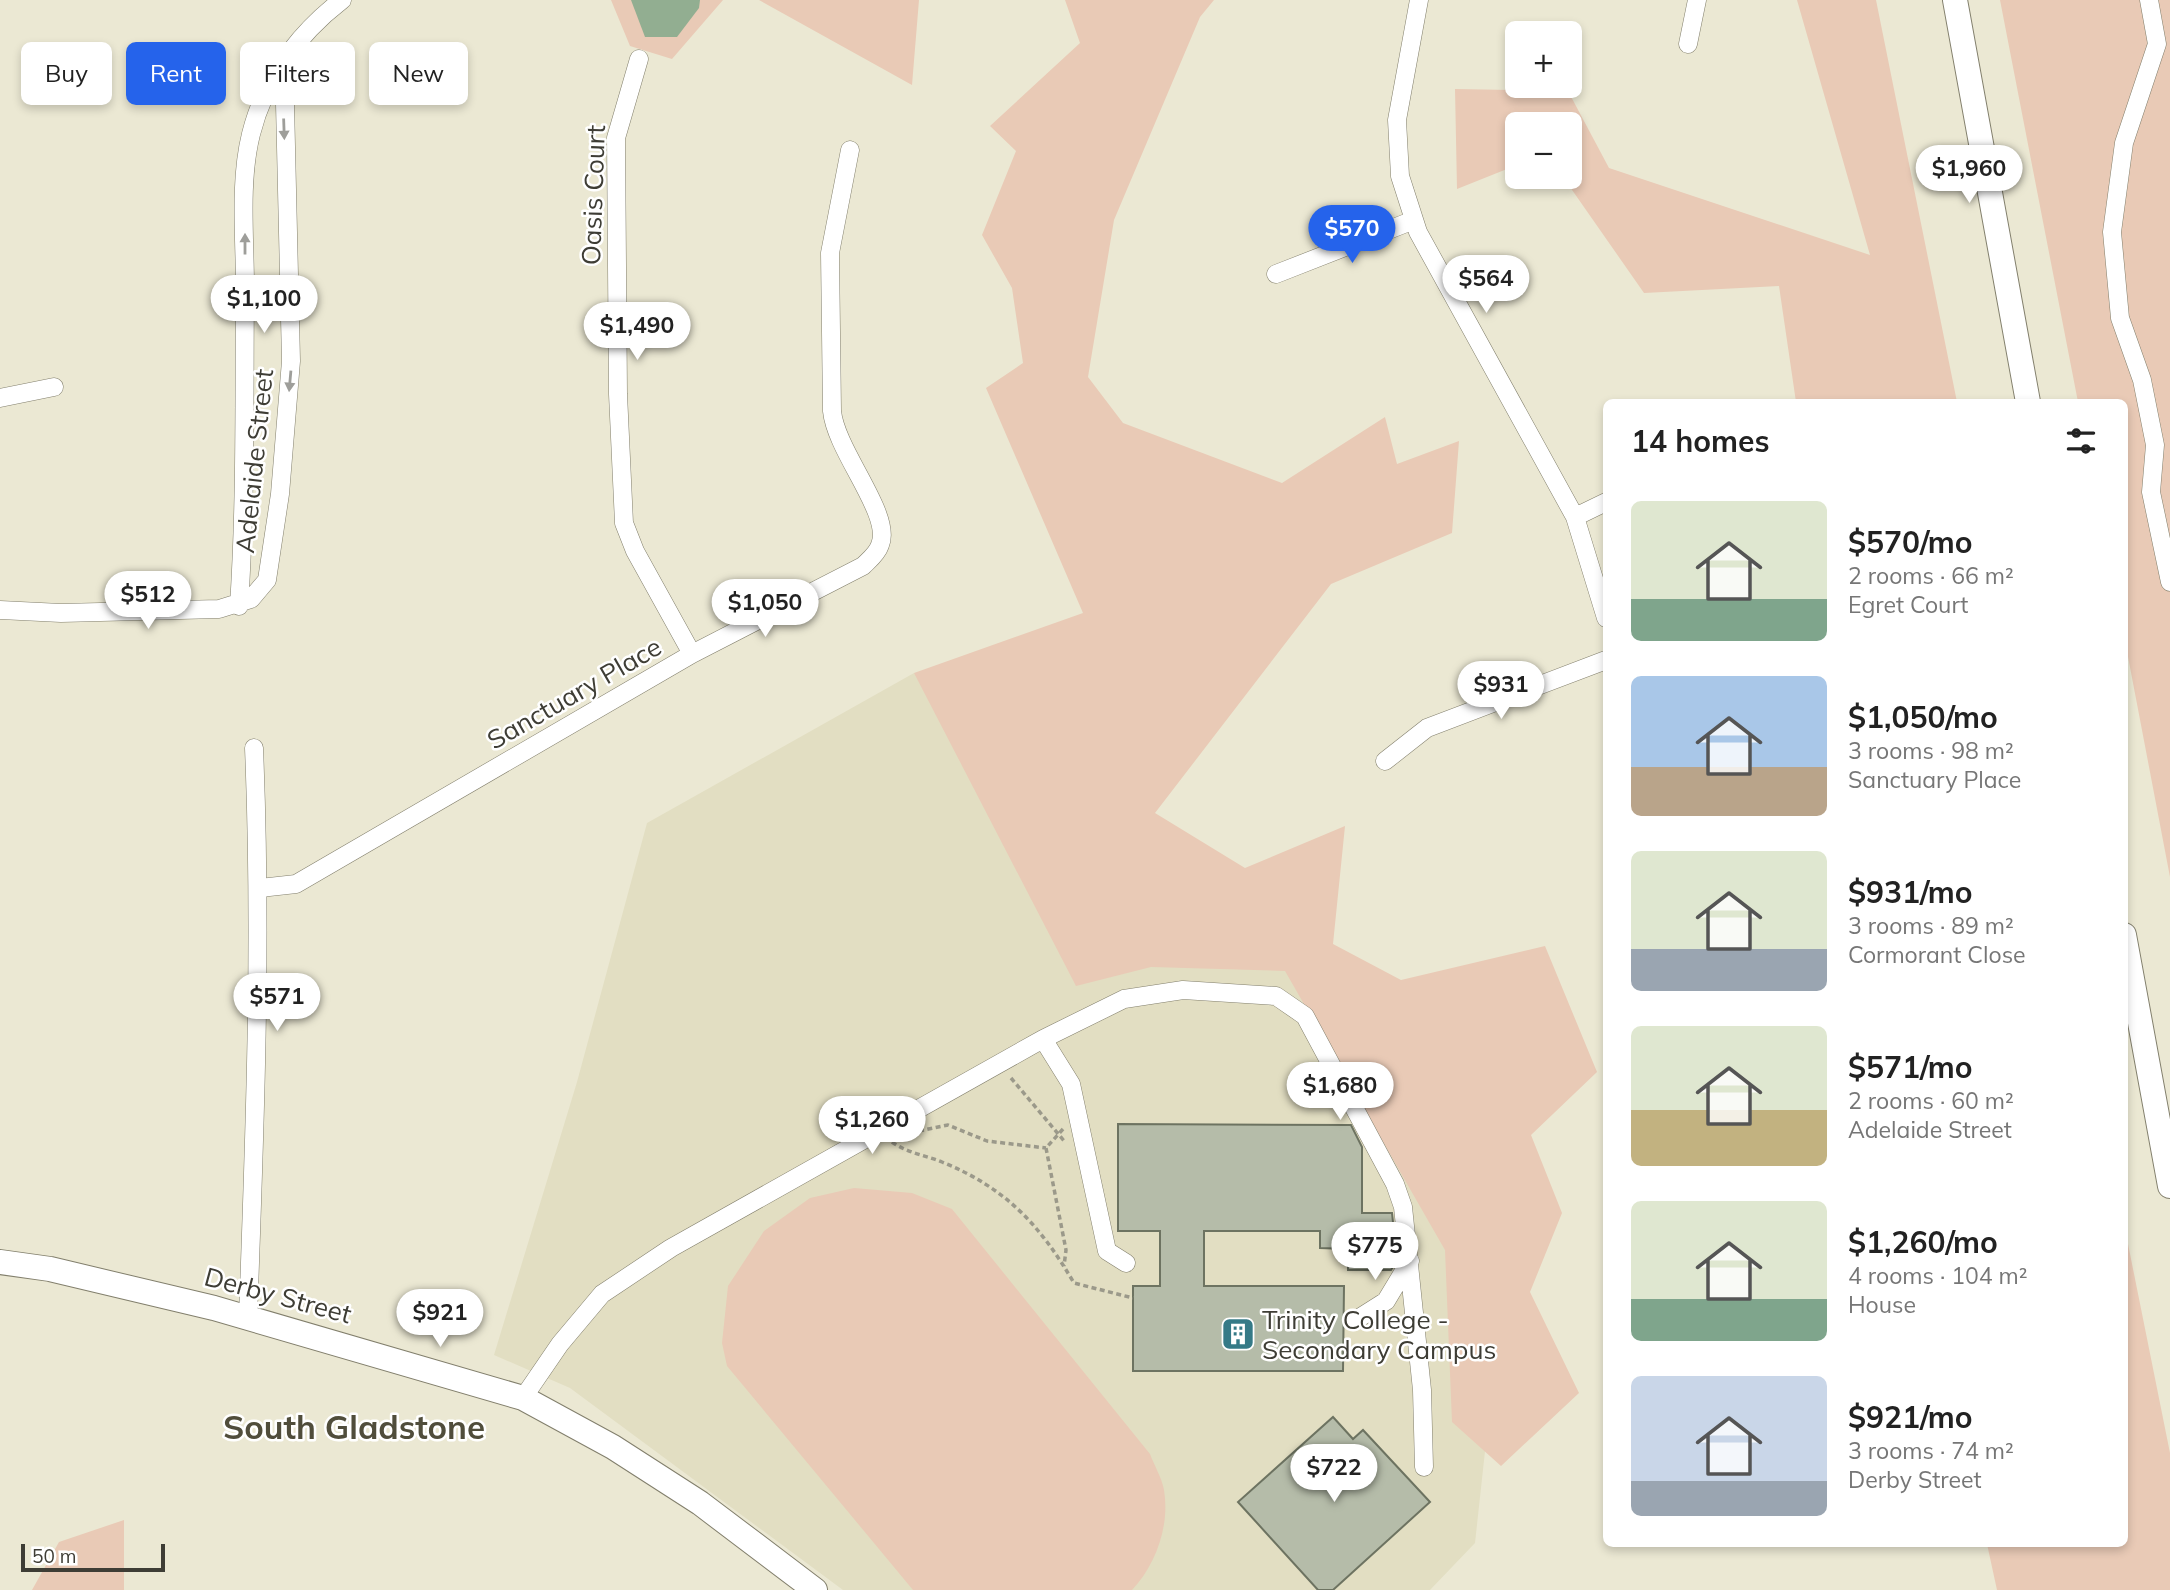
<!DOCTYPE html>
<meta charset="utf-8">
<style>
body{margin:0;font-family:Mulish,sans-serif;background:#f2f2f2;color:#222;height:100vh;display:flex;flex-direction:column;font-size:26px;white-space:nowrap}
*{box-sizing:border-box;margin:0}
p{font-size:23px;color:#767676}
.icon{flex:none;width:38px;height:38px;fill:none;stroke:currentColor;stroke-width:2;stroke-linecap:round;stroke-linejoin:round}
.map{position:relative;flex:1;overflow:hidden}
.side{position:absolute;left:1603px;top:399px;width:525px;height:1148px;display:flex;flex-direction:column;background:#fff;border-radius:10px;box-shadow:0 4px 10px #0003}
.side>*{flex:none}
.hud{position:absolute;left:21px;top:42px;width:665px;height:63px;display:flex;gap:14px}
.tools{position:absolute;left:1505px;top:21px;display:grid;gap:14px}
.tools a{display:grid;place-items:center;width:77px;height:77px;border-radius:10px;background:#fff;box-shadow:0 4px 10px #0003;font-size:35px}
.scale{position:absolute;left:21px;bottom:18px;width:144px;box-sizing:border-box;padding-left:7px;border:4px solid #3e3d35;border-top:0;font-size:19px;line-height:24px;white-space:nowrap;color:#3e3d35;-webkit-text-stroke:5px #fff;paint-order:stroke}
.price{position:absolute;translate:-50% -60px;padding:0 16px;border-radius:24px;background:#fff;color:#222;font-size:23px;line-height:46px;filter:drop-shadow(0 2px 4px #0008)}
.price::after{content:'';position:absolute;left:50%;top:42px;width:21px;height:16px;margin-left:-10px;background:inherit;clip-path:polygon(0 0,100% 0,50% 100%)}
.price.current{background:#2563eb;color:#fff}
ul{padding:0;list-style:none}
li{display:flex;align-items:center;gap:21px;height:175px;padding:0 28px}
li span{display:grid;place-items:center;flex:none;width:196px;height:140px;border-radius:10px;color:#555}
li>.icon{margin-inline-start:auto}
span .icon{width:84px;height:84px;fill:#fffc;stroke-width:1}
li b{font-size:30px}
h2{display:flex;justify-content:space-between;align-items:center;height:84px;padding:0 28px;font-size:30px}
.chip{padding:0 24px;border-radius:10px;background:#fff;box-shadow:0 4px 10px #0003;font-size:24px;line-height:63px}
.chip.current{background:#2563eb;color:#fff}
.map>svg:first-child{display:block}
</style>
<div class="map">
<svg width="2170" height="1590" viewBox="0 0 2170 1590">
<rect width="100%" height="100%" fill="#ebe8d3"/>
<path fill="#e2dec2" d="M 914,673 L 1311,967 L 1500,1314 L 1475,1543 L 1430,1590 L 843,1590 L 570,1388 L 494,1355 L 577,1082 L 647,823 Z"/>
<path fill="#e9cab6" d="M 611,0 L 723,0 L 672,59 L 630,46 Z
M 759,0 L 919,0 L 912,85 Z
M 1065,0 L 1214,0 L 1200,17 L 1114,220 L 1088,377 L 1123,423 L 1282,483 L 1385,417 L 1397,464 L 1459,441 L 1452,533 L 1331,584 L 1155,813 L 1245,868 L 1345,826 L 1333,944 L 1401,980 L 1545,946 L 1597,1072 L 1531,1135 L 1562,1213 L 1530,1292 L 1579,1393 L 1501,1466 L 1452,1422 L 1445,1250 L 1285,971 L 1151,967 L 1076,986 L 914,673 L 1083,613 L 986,388 L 1023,363 L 1012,288 L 982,235 L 1016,151 L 990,126 L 1080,43 Z
M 1797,0 L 1876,0 L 1957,402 L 1796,402 L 1779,286 L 1644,293 L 1563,177 L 1570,177 L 1570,124 L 1517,124 L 1517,165 L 1457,189 L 1455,89 L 1568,91 L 1609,168 L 1870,255 Z
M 2000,0 L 2170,0 L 2170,877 L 2125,641 L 2124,402 L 2078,402 Z
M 854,1188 L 912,1193 L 952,1209 L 1150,1454 C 1154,1465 1162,1478 1164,1490 C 1170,1525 1156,1565 1132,1590 L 913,1590 L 727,1366 L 722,1343 L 728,1286 L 764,1231 L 810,1198 Z
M 2125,1229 L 2170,1453 L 2170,1590 L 1997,1590 L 1987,1544 L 2124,1544 Z
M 124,1520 L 124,1590 L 32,1590 L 59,1542 Z"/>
<path fill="#92ae91" d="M 631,0 L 700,0 L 699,8 L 677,37 L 645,37 Z"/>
<path fill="#b5bca9" stroke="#6d7361" stroke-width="2" d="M 1118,1124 L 1351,1125 L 1362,1147 L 1362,1213 L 1392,1213 L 1397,1260 L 1391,1270 L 1348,1270 L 1348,1249 L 1320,1248 L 1320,1231 L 1204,1231 L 1204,1286 L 1344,1286 L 1343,1371 L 1133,1371 L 1133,1286 L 1160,1286 L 1160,1231 L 1118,1231 Z
M 1333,1417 L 1353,1439 L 1363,1430 L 1430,1502 L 1333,1590 L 1318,1590 L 1238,1502 Z"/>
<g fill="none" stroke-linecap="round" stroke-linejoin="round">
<defs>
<path id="street" d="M 1419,0 L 1397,120 L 1400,176 L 1418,232 L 1575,517 L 1606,618
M 2149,0 L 2157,44 L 2124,143 L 2112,232 L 2120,318 L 2142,380 L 2155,445 L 2151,492 L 2170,582
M 1688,44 L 1697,0
M 639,59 L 616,138 L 618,394 L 624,523 L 635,551 L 692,654
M 1276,274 L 1414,220
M 0,398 L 54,387
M 1575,517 L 1606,502
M 239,606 C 246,499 244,394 245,287 C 245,238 239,182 251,134 C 265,79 298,34 342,0
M 0,610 L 61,613 L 219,609 L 251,599 L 267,580 L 280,494 L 291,361 L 284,61
M 1385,761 L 1427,728 L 1606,660
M 260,888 L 296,884 L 692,654 L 863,566 C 869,560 877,554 880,545 C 893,515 836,452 832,411 L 830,253 L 850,150
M 1043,1039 L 1124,999 L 1183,990 L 1276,996 L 1305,1016 L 1395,1184 L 1403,1207 L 1422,1390 L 1424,1467
M 248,1318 C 255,1128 262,939 254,748
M 1356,1320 L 1386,1301 L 1410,1261
M 523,1398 L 560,1344 L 602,1294 L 671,1248 L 1043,1039 L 1071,1084 L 1107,1251 L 1126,1263"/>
<path id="secondary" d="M 1955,0 L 2028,402
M 2124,935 L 2170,1186
M 0,1262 L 50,1269 L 214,1308 L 523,1398 L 613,1447 L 700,1503 L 815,1590"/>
</defs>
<use href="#street" stroke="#827f6c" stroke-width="19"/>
<use href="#secondary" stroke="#827f6c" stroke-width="26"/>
<path stroke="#9b998a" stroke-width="3.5" stroke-dasharray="5 3.5" stroke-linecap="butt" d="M 1011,1078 L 1065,1142
M 1063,1129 L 1046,1148 L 1066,1250 L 1064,1266
M 919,1131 L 948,1125 L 987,1141 L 1046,1148
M 892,1142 C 907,1153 925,1155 942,1162 C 1006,1188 1040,1225 1074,1283 L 1133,1298"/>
<use href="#street" stroke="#fff" stroke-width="18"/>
<use href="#secondary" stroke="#fff" stroke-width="24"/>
</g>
<defs><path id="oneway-solid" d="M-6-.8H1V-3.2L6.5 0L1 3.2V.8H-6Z" transform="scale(1.75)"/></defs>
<g fill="#9e9e9a">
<use href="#oneway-solid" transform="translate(284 129) rotate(88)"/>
<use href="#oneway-solid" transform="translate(245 244) rotate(-90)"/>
<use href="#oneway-solid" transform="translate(290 381) rotate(95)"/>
</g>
<defs>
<symbol id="building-square" viewBox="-11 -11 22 22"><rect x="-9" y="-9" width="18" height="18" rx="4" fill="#357a87" stroke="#fff"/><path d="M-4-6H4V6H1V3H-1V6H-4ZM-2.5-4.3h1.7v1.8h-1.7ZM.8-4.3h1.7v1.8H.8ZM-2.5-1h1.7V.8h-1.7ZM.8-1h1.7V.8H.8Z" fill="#fff"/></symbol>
</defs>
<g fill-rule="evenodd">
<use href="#building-square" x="1219" y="1315" width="38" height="38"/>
</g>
<g text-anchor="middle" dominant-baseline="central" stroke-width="5" stroke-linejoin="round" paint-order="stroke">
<g font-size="26" fill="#3e3d35" stroke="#fff">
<text transform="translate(593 195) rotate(-88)">Oasis Court</text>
<text transform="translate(254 461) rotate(-84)">Adelaide Street</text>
<text transform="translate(574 693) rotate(-30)">Sanctuary Place</text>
<text transform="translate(278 1295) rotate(15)">Derby Street</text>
</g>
<g font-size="26" fill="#3e3d35" stroke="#fff" text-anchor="start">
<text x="1262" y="1319">Trinity College -<tspan x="1262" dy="30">Secondary Campus</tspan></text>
</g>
<g font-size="33" font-weight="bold" fill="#504d3b" stroke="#fff">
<text x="354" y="1426">South Gladstone</text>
</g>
</g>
</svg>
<div class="tools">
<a>+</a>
<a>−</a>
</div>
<div class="scale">50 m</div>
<b class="price" style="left:1969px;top:205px">$1,960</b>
<b class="price current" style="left:1352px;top:265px">$570</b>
<b class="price" style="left:1486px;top:315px">$564</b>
<b class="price" style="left:264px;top:335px">$1,100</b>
<b class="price" style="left:637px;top:362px">$1,490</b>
<b class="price" style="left:148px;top:631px">$512</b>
<b class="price" style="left:765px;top:639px">$1,050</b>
<b class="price" style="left:1501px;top:721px">$931</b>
<b class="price" style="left:277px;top:1033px">$571</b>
<b class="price" style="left:1340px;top:1122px">$1,680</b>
<b class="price" style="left:872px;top:1156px">$1,260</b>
<b class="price" style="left:1375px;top:1282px">$775</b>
<b class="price" style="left:440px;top:1349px">$921</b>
<b class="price" style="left:1334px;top:1504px">$722</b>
<div class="hud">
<a class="chip">Buy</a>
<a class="chip current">Rent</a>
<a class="chip">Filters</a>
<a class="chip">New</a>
</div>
<section class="side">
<h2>14 homes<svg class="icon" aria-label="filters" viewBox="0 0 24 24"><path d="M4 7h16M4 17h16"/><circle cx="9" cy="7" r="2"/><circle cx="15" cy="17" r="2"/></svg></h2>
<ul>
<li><span style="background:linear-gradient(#dfe7d0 70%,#7fa58c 0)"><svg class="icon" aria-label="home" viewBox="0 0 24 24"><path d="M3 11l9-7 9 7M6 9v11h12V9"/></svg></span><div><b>$570/mo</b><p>2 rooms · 66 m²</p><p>Egret Court</p></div></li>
<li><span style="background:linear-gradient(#a9c7e8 65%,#b9a48a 0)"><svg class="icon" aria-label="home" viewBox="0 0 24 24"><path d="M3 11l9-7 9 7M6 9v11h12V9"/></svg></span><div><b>$1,050/mo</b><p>3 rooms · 98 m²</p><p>Sanctuary Place</p></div></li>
<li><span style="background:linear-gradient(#dfe7d0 70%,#9aa5b1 0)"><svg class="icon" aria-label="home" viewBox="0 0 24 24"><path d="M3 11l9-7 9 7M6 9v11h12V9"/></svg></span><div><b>$931/mo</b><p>3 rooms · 89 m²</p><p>Cormorant Close</p></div></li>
<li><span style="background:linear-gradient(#dfe7d0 60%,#c2b280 0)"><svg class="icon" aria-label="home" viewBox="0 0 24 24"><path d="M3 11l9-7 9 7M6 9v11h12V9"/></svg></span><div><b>$571/mo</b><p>2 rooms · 60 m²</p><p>Adelaide Street</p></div></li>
<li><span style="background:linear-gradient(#dfe7d0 70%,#7fa58c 0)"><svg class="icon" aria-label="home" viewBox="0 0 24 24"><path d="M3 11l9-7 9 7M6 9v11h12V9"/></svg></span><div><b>$1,260/mo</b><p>4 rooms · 104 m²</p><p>House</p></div></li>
<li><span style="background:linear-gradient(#c9d6e8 75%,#9aa5b1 0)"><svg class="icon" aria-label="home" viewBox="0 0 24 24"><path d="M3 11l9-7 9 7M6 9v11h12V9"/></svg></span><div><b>$921/mo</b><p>3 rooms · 74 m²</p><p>Derby Street</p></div></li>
</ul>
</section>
</div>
